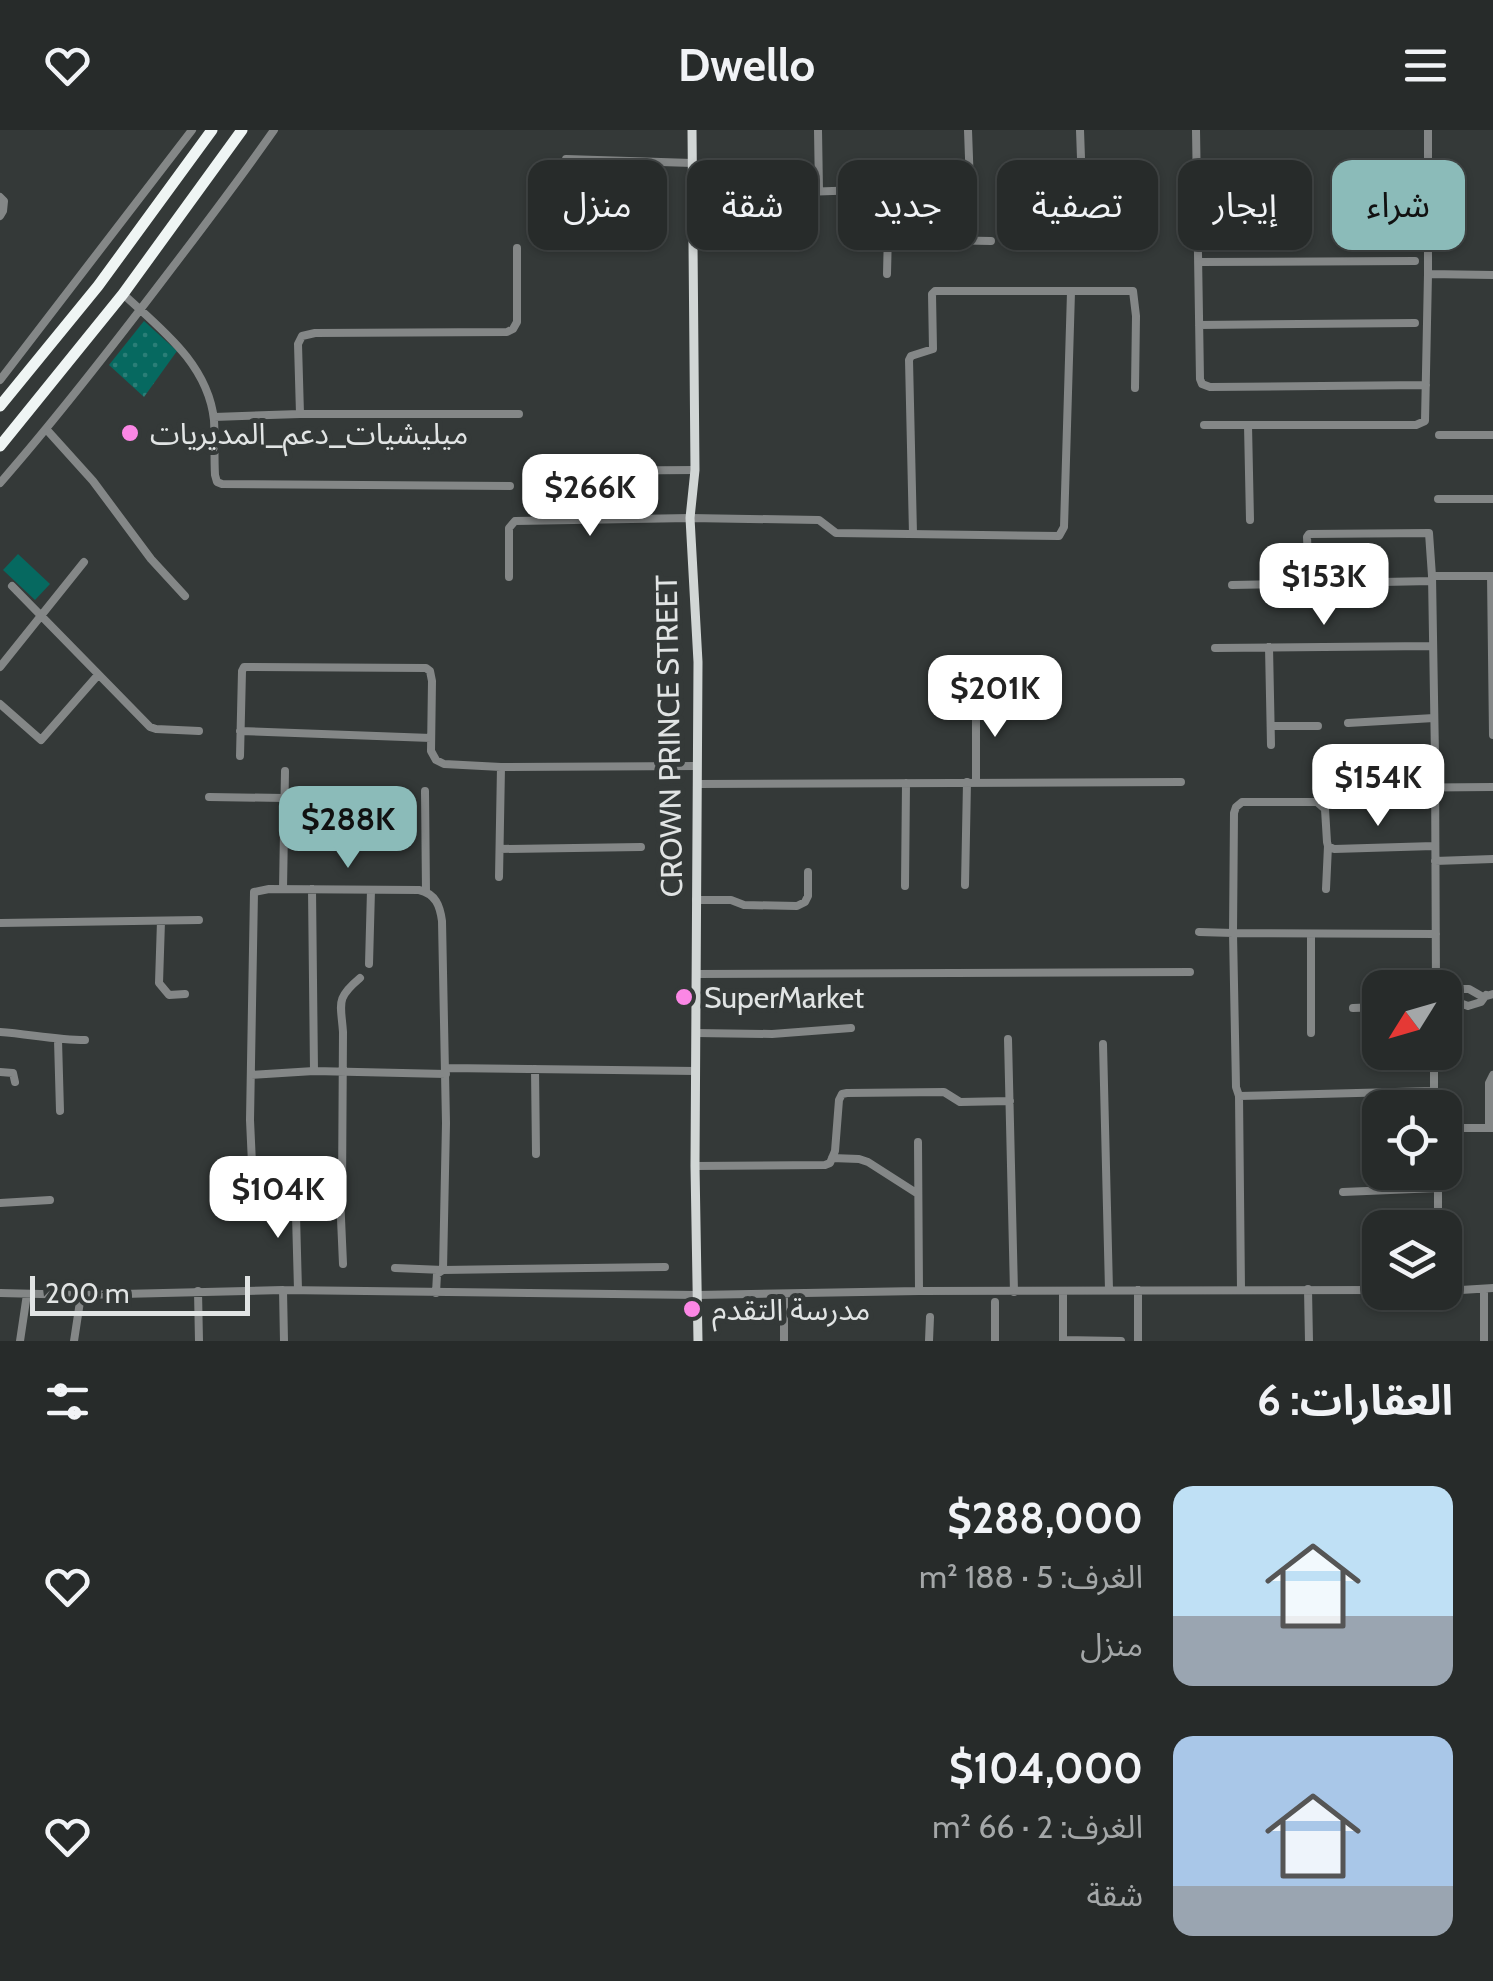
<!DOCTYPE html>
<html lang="ar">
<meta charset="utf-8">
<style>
body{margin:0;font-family:Cabin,"Noto Sans Arabic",sans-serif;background:#333736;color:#f1f3f6;direction:rtl;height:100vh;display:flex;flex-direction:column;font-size:38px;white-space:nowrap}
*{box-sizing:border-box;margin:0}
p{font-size:32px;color:#a4a7a8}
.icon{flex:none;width:55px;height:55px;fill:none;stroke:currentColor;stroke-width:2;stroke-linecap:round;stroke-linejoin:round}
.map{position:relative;height:1211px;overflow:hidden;direction:ltr}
.panel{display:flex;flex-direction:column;background:#272b2a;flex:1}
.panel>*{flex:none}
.guide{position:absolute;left:30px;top:30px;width:1435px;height:90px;direction:rtl;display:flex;gap:20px}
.needle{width:65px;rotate:233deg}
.controls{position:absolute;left:1362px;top:840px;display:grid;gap:20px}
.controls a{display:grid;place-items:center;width:100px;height:100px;border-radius:20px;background:#272b2a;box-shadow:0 2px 8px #0004,0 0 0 2px #434747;font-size:50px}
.scale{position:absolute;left:30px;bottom:25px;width:220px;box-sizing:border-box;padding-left:10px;border:5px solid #e1e4e4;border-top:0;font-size:28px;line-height:35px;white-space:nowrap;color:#e1e4e4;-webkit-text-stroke:8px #343938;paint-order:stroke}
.price{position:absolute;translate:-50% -85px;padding:0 22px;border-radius:20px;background:#fff;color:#222;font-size:32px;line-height:65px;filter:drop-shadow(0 2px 5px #0008)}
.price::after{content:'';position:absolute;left:50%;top:60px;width:30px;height:22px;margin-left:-15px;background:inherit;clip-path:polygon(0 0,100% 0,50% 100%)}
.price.selected{background:#8bbbb9;color:#111}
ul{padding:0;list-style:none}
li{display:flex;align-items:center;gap:30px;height:250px;padding:0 40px}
li span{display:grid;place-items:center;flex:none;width:280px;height:200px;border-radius:20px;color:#555}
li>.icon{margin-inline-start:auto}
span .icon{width:120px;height:120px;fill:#fffc;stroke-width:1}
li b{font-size:42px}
h2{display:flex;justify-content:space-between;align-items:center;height:120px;padding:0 40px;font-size:42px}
.pill{padding:0 35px;border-radius:20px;background:#272b2a;box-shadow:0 2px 8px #0004,0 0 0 2px #434747;font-size:35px;line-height:90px}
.pill.selected{background:#8bbbb9;color:#111}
header{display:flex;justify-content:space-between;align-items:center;height:130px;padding:0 40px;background:#272b2a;font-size:45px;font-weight:700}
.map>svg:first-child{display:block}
</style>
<header><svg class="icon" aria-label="menu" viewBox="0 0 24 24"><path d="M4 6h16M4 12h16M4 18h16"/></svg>Dwello<svg class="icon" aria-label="heart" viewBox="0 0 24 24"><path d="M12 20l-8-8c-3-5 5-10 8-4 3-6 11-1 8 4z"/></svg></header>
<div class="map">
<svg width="1493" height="1211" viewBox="0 0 1493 1211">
<defs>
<pattern id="garden-dots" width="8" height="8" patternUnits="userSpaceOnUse" patternTransform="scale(2.5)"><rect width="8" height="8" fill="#066960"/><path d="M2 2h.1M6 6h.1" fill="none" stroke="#2a7e77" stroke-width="1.8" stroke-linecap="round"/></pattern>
</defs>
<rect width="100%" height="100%" fill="#343938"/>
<path fill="url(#garden-dots)" d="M 144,191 L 177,221 L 144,267 L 109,235 Z"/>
<path fill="#066960" d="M 18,424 L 50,454 L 35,470 L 3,440 Z"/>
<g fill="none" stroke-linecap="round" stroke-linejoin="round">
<path stroke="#848787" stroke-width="8" d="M 818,0 L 819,61
M 1196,0 L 1200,249 L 1202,254 L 1210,257 L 1426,255
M 566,29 L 692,33
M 694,66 L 889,59 L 960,61 L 970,56 L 968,0
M 0,67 L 4,71 L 3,81 L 0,86
M 888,109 L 991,111
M 1025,117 L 1077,117 L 1084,113 L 1080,0
M 1199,132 L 1415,131
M 887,144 L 889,59
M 1428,144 L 1493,145
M 123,164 C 161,199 208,234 214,290 C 215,308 214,327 215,345 L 217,352 L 222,354 L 510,356
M 1199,195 L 1415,193
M 0,250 L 192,0
M 300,284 L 298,214 L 302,206 L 315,203 L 507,202 L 513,199 L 517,192 L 517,118
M 214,287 L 300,284 L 519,284
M 1204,295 L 1416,295 L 1425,291 L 1428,144 L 1428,0
M 1248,295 L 1250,390
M 47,300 L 93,351 L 151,429 L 185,466
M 1439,305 L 1493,305
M 559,341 L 695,340
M 0,353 C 56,289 108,222 159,155 C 198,104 237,53 274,0
M 1438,369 L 1493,369
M 913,404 L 909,230 L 911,226 L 933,219 L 932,164 L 935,161 L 1133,161 L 1136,186 L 1135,258
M 1432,446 L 1492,446
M 1491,446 L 1493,605
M 509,447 L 509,398 L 515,391 L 690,388 L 819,390 L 836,403 L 1059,406 L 1064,397 L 1071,162
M 1309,453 L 1307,407 L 1309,404 L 1429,403 L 1432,446 L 1435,627 L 1436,858
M 1232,455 L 1432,451
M 12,456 L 150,597 L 156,599 L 199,601
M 1269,517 L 1271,615
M 1215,518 L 1432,516
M 0,537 L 84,432
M 0,574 L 41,610 L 98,545
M 1348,593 L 1434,588
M 1271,596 L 1318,596
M 240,601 L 431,608
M 240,626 L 242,541 L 244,537 L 426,538 L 430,541 L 432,551 L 431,621 L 436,630 L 444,634 L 501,637 L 697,636
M 976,652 L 976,568
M 697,654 L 1181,652
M 1370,658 L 1493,657
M 425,661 L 426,762
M 209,667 L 284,668
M 1434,716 L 1334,719 L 1328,716 L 1327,712 L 1325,679 L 1317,672 L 1242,672 L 1236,677 L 1234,683 L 1233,803 L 1436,804
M 500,719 L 641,717
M 1435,731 L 1493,729
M 499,747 L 501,637
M 965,755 L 967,652
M 905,756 L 906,653
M 283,759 L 285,641
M 312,759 L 314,941
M 1326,759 L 1328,716
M 696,770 L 731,770 L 744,775 L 797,776 L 805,772 L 808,766 L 808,742
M 161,791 L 159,853 L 169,865 L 185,864
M 0,793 L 199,790
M 1199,802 L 1233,803 L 1236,957 L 1239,966 L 1434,961
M 1311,804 L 1311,903
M 369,834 L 371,760
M 696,844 L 1190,842
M 1445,859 L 1469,859 L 1483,867 L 1493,864
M 1452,859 L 1460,873 L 1468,876 L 1481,872 L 1486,865
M 1353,878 L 1380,877
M 0,902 C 29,904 56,910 85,910
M 696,903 L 772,904 L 851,898
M 1008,909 L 1014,1162
M 58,910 L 60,981
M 1103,914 L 1109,1160
M 1434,922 L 1434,961 L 1437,969 L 1438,978
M 446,938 L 696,941
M 535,939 L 536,1024
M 0,942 L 13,943 L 15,952
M 251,945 L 314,941 L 446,944
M 1239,966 L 1241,1160
M 1445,998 L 1493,998
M 1489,998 L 1489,953 L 1493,945
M 918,1012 L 919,1161
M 832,1028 L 859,1029 L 868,1032 L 918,1064
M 695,1036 L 825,1035 L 830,1033 L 835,1021 L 839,970 L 842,964 L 847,963 L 944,962 L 960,972 L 1010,971
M 1438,1042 L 1438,1098
M 1343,1062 L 1438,1058
M 340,1066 L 343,1134
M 306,1071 L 336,1069 L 342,1062 L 343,902 C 341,873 335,869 360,848
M 0,1073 L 50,1070
M 395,1138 L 443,1140 L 665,1137
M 1308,1159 L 1309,1211
M 283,1160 L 284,1211
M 298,1160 L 296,1085 L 292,1081 L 262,1084 L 254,1077 L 250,990 L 254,762 L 269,759 L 419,760 C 436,764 440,776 442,791 L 446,993 L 443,1140 L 437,1144 L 436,1163
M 1138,1160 L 1138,1211
M 198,1161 L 199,1211
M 1063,1161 L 1063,1211
M 1445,1161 L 1493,1158
M 0,1163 L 81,1165 L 283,1160 L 697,1165 L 919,1161 L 1380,1160
M 995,1172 L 995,1211
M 1063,1210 L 1121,1211
M 20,1211 L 27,1164
M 74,1211 L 81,1165
M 784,1211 L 784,1164
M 929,1211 L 930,1187
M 1484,1211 L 1484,1160"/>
<path stroke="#d1d6d5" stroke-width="9" d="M 692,0 L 695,340 L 690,388 L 698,532 L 695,1036 L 698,1211"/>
<path stroke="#eff5f4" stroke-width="11" d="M 0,276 L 98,156 L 212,0
M 0,316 L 123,164 L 242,0"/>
</g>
<g fill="#fb87e5" stroke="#343938" stroke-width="4">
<circle cx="130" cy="303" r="10"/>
<circle cx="684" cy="867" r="10"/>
<circle cx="692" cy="1179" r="10"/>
</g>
<g text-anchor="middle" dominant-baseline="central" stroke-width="10" stroke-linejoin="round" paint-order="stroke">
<g font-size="30" fill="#e1e4e4" stroke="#343938" text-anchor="start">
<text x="150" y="303">ميليشيات_دعم_المديريات</text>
<text x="704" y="867">SuperMarket</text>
<text x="712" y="1179">مدرسة التقدم</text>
</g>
<g font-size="30" fill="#e1e4e4" stroke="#343938">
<text transform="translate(669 606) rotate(-91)">CROWN PRINCE STREET</text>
</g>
</g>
</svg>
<div class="controls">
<a><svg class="needle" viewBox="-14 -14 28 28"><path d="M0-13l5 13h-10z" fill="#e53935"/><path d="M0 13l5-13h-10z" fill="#a4a7a8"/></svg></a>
<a><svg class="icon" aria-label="locate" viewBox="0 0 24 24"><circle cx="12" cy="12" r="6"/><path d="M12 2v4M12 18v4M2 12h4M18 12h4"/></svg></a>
<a><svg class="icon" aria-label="layers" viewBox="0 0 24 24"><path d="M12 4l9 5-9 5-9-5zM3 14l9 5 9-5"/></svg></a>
</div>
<div class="scale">200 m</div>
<b class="price" style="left:590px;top:409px">$266K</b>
<b class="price" style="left:1324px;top:498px">$153K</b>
<b class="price" style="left:995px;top:610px">$201K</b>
<b class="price" style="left:1378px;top:699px">$154K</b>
<b class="price selected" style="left:348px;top:741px">$288K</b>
<b class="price" style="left:278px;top:1111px">$104K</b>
<div class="guide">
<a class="pill selected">شراء</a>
<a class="pill">إيجار</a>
<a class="pill">تصفية</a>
<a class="pill">جديد</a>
<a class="pill">شقة</a>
<a class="pill">منزل</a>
</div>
</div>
<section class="panel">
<h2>العقارات: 6<svg class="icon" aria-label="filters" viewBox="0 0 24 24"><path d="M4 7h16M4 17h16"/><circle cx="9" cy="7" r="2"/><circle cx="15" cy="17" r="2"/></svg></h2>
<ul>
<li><span style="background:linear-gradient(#bfe0f5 65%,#9aa5b1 0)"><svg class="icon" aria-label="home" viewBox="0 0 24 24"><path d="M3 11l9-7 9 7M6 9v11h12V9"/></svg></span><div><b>$288,000</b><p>الغرف: 5 · 188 m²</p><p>منزل</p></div><svg class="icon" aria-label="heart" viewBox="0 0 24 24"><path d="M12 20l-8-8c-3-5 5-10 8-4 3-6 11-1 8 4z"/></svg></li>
<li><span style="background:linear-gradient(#a9c7e8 75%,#9aa5b1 0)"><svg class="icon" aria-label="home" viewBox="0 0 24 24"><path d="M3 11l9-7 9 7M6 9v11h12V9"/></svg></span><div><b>$104,000</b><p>الغرف: 2 · 66 m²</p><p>شقة</p></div><svg class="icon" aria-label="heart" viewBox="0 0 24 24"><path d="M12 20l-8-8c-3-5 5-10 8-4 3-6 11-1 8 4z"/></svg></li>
</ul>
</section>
